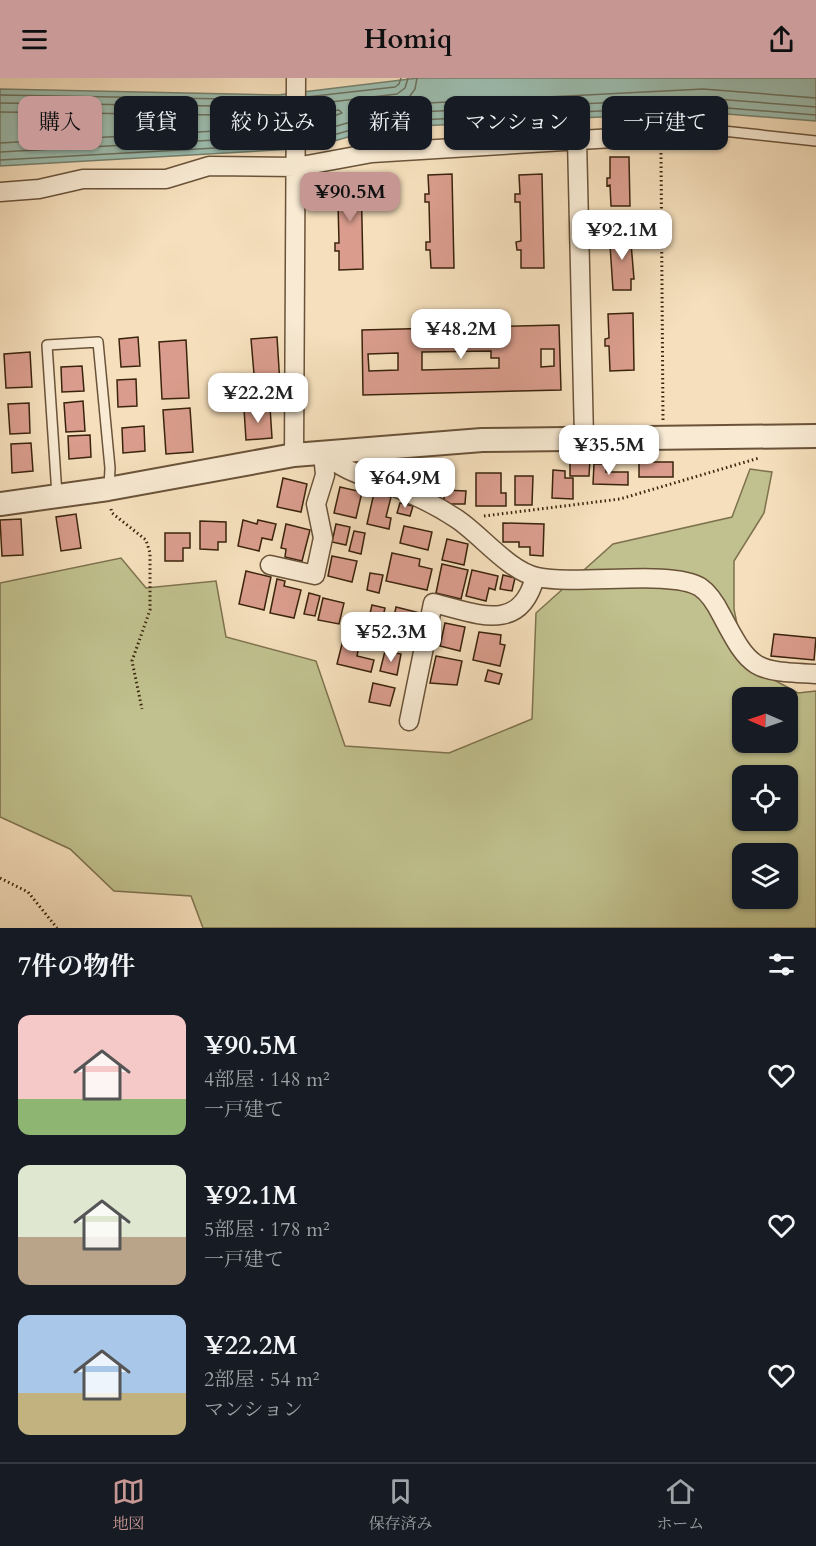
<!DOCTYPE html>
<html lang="ja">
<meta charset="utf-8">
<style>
body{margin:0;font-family:Cardo,"Noto Serif JP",serif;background:#242831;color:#f1f3f6;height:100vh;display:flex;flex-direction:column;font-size:22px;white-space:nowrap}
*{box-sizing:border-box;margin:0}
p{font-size:20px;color:#9ea1a6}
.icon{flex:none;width:33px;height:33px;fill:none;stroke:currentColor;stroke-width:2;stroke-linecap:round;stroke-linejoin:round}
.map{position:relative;height:850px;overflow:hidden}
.drawer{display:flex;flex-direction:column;background:#171b24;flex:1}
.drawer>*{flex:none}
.banner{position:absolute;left:18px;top:18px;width:780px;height:54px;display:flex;gap:12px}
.needle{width:39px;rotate:272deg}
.controls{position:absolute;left:732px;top:609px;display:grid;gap:12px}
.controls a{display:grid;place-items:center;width:66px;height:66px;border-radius:12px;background:#171b24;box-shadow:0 2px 4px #0004;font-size:30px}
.price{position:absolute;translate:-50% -51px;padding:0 14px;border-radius:12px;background:#fff;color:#222;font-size:20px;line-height:39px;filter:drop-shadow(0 2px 3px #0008)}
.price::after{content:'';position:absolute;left:50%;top:36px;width:18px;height:14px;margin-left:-9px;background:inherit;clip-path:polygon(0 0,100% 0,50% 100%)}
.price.selected{background:#c59692;color:#111}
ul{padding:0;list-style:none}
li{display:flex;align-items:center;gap:18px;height:150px;padding:0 18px}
li span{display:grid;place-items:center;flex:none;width:168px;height:120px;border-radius:12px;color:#555}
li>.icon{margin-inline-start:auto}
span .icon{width:72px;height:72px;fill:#fffc;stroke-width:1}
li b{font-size:26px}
h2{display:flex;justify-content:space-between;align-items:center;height:72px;padding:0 18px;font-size:26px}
.pill{padding:0 21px;border-radius:12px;background:#171b24;box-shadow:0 2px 4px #0004;font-size:21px;line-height:54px}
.pill.selected{background:#c59692;color:#111}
header{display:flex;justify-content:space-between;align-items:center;height:78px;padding:0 18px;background:#c59692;color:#111;font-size:27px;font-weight:600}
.dock{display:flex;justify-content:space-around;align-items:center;height:84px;border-top:2px solid #363941;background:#171b24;font-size:16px;color:#9ea1a6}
.dock a{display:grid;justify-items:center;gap:3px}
.dock .selected{color:#c59692}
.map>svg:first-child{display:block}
</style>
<header><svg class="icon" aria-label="menu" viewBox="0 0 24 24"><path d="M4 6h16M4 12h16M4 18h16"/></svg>Homiq<svg class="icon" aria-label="share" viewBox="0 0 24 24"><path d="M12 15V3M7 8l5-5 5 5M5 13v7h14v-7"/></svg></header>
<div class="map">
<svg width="816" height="850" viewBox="0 0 816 850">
<rect width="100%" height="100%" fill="#f5dfbc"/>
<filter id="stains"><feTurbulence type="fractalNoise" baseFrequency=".00333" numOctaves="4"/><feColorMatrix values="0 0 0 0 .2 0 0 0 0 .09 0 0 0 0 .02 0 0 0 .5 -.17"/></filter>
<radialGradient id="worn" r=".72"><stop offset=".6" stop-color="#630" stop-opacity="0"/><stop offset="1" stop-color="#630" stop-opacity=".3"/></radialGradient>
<path fill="#c0c18e" stroke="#7e724e" stroke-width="1.5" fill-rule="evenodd" d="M 750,391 L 772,394 L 764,435 L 734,483 L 734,531 L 745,586 L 798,615 L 816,613 L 816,850 L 203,850 L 191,818 L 114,813 L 70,771 L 0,739 L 0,505 L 121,480 L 146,510 L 216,503 L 226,559 L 316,583 L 345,668 L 449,675 L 532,641 L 536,535 L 613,466 L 732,439 ZM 742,620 L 788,620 L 788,664 L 742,664 ZM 742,698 L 788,698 L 788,742 L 742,742 ZM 742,776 L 788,776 L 788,820 L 742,820 Z"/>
<path fill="#9cbdaf" stroke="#75806e" stroke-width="1.5" d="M 418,0 L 816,0 L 816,43 L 702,34 L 378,50 L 311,70 L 0,88 L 0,11 L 278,17 Z"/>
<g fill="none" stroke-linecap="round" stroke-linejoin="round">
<path stroke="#6c705e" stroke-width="1.5" d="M 417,0 L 415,11 L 407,22 L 409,26 L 703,11 L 816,20
M 0,17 L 285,22
M 306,19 L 395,9 L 399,6 L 401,0
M 0,25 L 285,29
M 306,27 L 397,16 L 405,10 L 408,0
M 0,34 L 285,38
M 306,48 L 342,35 L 339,32 L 306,36
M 306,57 L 378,36 L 703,20 L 816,29
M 0,65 L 285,49
M 306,65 L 378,44 L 702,28 L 816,37
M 0,74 L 285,58
M 0,82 L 285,66"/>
</g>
<path fill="#da9d8d" stroke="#3b240d" stroke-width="1.5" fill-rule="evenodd" d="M 610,79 L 629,79 L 630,128 L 611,128 L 610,107 L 607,108 L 607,100 L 610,100 Z
M 452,96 L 454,190 L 431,190 L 430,172 L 426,172 L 426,164 L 430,164 L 429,124 L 425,124 L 425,116 L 429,116 L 428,97 Z
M 542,96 L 544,190 L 521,190 L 521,172 L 517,172 L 516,164 L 521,163 L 520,124 L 515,124 L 515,116 L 520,116 L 519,97 Z
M 361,98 L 363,191 L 339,192 L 339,173 L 335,173 L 335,165 L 339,165 L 338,125 L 334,126 L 334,117 L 338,117 L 337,99 Z
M 630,153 L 634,201 L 631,201 L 631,212 L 613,212 L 610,167 L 612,166 L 612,154 Z
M 633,235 L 634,292 L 610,293 L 609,268 L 605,268 L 605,261 L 609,260 L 608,236 Z
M 559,247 L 561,312 L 363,317 L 362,252 ZM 541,271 L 554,271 L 554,288 L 541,289 ZM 491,273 L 491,280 L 499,280 L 499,290 L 422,292 L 422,274 ZM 398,275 L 398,292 L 369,293 L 368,276 Z
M 138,259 L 140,288 L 121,289 L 119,261 Z
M 277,259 L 280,306 L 255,308 L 251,261 Z
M 186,262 L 189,320 L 162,321 L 159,264 Z
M 30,274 L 32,309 L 6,310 L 4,276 Z
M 82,288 L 84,313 L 62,314 L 61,289 Z
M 136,301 L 137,328 L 118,329 L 117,302 Z
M 83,323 L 85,353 L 66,354 L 64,325 Z
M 29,325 L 30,355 L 10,356 L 8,326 Z
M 270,329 L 272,360 L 246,362 L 244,331 Z
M 190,330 L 193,374 L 166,376 L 163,332 Z
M 144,348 L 145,373 L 123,375 L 122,350 Z
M 90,357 L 91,379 L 69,381 L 68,358 Z
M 31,365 L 33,393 L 12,395 L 11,366 Z
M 570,381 L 590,381 L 589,398 L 570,398 Z
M 417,382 L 447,382 L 447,409 L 416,409 Z
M 639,384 L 673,384 L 673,399 L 639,399 Z
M 594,386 L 606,386 L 606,394 L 628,394 L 628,407 L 593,406 Z
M 394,389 L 407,389 L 407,401 L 394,400 Z
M 553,392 L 565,393 L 565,400 L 573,400 L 573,421 L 552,420 Z
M 476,395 L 501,395 L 501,415 L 506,415 L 506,428 L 476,428 Z
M 515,398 L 533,398 L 532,427 L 515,427 Z
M 283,400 L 307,406 L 301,434 L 277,429 Z
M 340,409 L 362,414 L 356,440 L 334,435 Z
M 444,412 L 466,413 L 465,426 L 444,426 Z
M 374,415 L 391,419 L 386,439 L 391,440 L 389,451 L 367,446 Z
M 400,425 L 413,428 L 410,438 L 397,435 Z
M 76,436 L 81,470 L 61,473 L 56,439 Z
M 21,441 L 23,477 L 2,478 L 0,442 Z
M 243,442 L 257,446 L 258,442 L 276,446 L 272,462 L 262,460 L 259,473 L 238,468 Z
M 200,443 L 226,444 L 226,464 L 218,464 L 218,472 L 200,471 Z
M 503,445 L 544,446 L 543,478 L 530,477 L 530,469 L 519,469 L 519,464 L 503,464 Z
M 286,446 L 310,452 L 302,483 L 285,479 L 286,471 L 281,470 Z
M 336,446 L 350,449 L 346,467 L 332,464 Z
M 404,448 L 432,454 L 428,472 L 400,465 Z
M 354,453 L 365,455 L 361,476 L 349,473 Z
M 165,455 L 190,455 L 190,470 L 183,470 L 183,483 L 165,483 Z
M 447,461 L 468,466 L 464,487 L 442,482 Z
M 392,475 L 420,481 L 419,488 L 432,491 L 427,512 L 386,503 Z
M 332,478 L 357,483 L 352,504 L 328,498 Z
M 442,486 L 468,492 L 461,521 L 436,515 Z
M 472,492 L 498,498 L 495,512 L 489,510 L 486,523 L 466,518 Z
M 246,493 L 271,499 L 264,532 L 239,526 Z
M 370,495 L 383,497 L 379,515 L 367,512 Z
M 503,497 L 515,500 L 512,513 L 500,511 Z
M 277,501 L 285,503 L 284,508 L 301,512 L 294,540 L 270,535 Z
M 309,515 L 320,518 L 315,538 L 304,536 Z
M 323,520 L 344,525 L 339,546 L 318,542 Z
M 372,527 L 385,530 L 381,547 L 368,544 Z
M 396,529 L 420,535 L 414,563 L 390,558 Z
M 445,545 L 465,549 L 460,573 L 440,568 Z
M 479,554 L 501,557 L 500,566 L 505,567 L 500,588 L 473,582 Z
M 774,556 L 816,560 L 814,582 L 771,578 Z
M 344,558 L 360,562 L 357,578 L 374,582 L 371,594 L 337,586 Z
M 385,573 L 401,576 L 397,597 L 380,593 Z
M 436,578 L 462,583 L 457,607 L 430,605 Z
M 488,592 L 502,596 L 499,606 L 485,603 Z
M 373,605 L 395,610 L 390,628 L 369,624 Z"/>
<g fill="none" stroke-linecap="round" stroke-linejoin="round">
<defs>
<path id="service" d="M 661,57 L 714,52 L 816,63
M 57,417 L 47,267 L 98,264 L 110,390 L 109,410"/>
<path id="minor" d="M 577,61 L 584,360
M 0,114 L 39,111 L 83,101 L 166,101 L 209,88 L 296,89 L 372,75 L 661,57
M 323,375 C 349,396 363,397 392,408 C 415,417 436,427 457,441 C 481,457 509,493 537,499 C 578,508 670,491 700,509 C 709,515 717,528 722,538 C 751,593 754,593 816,596
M 294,377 L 296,0
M 270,487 L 315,497 L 323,460 L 316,426 L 325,397 L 323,375
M 409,643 L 433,525 C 476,535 520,557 535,499"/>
<path id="tertiary" d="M 0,426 L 108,411 L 294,377 L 482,362 L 816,358"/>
</defs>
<use href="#service" stroke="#6a5339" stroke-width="12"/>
<use href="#minor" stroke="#6a5339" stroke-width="21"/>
<use href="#tertiary" stroke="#6a5339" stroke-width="26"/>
<path stroke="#3b240d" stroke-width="3" stroke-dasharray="1.5 3" stroke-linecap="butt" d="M 661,75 L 663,342
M 111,431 L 112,435 L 146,462 L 150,475 L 150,532 L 132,583 L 142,631
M 484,438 L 620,421 L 759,380
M 0,800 L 28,814 L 57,850"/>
<use href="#service" stroke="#f8ead3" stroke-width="9"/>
<use href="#minor" stroke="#f8ead3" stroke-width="18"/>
<use href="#tertiary" stroke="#f8ead3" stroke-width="22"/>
</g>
<rect width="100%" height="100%" filter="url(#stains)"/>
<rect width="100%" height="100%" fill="url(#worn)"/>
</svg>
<div class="controls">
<a><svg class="needle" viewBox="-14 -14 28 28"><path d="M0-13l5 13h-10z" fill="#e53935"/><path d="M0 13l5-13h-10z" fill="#9ea1a6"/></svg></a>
<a><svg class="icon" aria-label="locate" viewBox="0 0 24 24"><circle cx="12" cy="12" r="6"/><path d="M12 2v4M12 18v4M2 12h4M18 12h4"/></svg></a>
<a><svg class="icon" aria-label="layers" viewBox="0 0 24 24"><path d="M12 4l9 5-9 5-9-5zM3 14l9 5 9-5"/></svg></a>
</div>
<b class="price selected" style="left:350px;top:145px">¥90.5M</b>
<b class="price" style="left:622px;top:183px">¥92.1M</b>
<b class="price" style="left:461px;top:282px">¥48.2M</b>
<b class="price" style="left:258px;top:346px">¥22.2M</b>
<b class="price" style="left:609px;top:398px">¥35.5M</b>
<b class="price" style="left:405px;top:431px">¥64.9M</b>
<b class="price" style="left:391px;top:585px">¥52.3M</b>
<div class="banner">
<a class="pill selected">購入</a>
<a class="pill">賃貸</a>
<a class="pill">絞り込み</a>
<a class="pill">新着</a>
<a class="pill">マンション</a>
<a class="pill">一戸建て</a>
</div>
</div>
<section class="drawer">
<h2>7件の物件<svg class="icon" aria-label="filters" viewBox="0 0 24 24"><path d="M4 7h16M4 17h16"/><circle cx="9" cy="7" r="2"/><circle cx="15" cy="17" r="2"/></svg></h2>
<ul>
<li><span style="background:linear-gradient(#f6c9c9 70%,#8fb573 0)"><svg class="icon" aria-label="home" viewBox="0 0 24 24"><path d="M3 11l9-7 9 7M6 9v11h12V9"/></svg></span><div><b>¥90.5M</b><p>4部屋 · 148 m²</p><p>一戸建て</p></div><svg class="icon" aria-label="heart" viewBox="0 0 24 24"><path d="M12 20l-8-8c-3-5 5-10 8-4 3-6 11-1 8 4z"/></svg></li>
<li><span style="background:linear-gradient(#dfe7d0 60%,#b9a48a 0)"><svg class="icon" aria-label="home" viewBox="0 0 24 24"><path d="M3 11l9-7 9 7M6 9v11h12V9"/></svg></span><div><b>¥92.1M</b><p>5部屋 · 178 m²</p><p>一戸建て</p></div><svg class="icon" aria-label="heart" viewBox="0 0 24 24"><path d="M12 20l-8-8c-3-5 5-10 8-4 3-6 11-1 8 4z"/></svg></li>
<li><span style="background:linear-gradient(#a9c7e8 65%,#c2b280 0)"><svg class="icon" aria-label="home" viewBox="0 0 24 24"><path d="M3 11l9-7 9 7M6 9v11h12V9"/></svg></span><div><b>¥22.2M</b><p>2部屋 · 54 m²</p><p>マンション</p></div><svg class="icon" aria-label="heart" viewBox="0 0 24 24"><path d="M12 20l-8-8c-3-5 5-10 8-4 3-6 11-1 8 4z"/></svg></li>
</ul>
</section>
<nav class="dock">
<a class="selected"><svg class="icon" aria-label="map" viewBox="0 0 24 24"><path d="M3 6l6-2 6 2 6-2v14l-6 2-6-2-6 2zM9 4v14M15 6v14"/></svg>地図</a>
<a><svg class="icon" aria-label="saved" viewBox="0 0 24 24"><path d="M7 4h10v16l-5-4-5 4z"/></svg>保存済み</a>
<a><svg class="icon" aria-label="home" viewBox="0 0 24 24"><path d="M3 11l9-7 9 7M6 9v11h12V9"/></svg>ホーム</a>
</nav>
